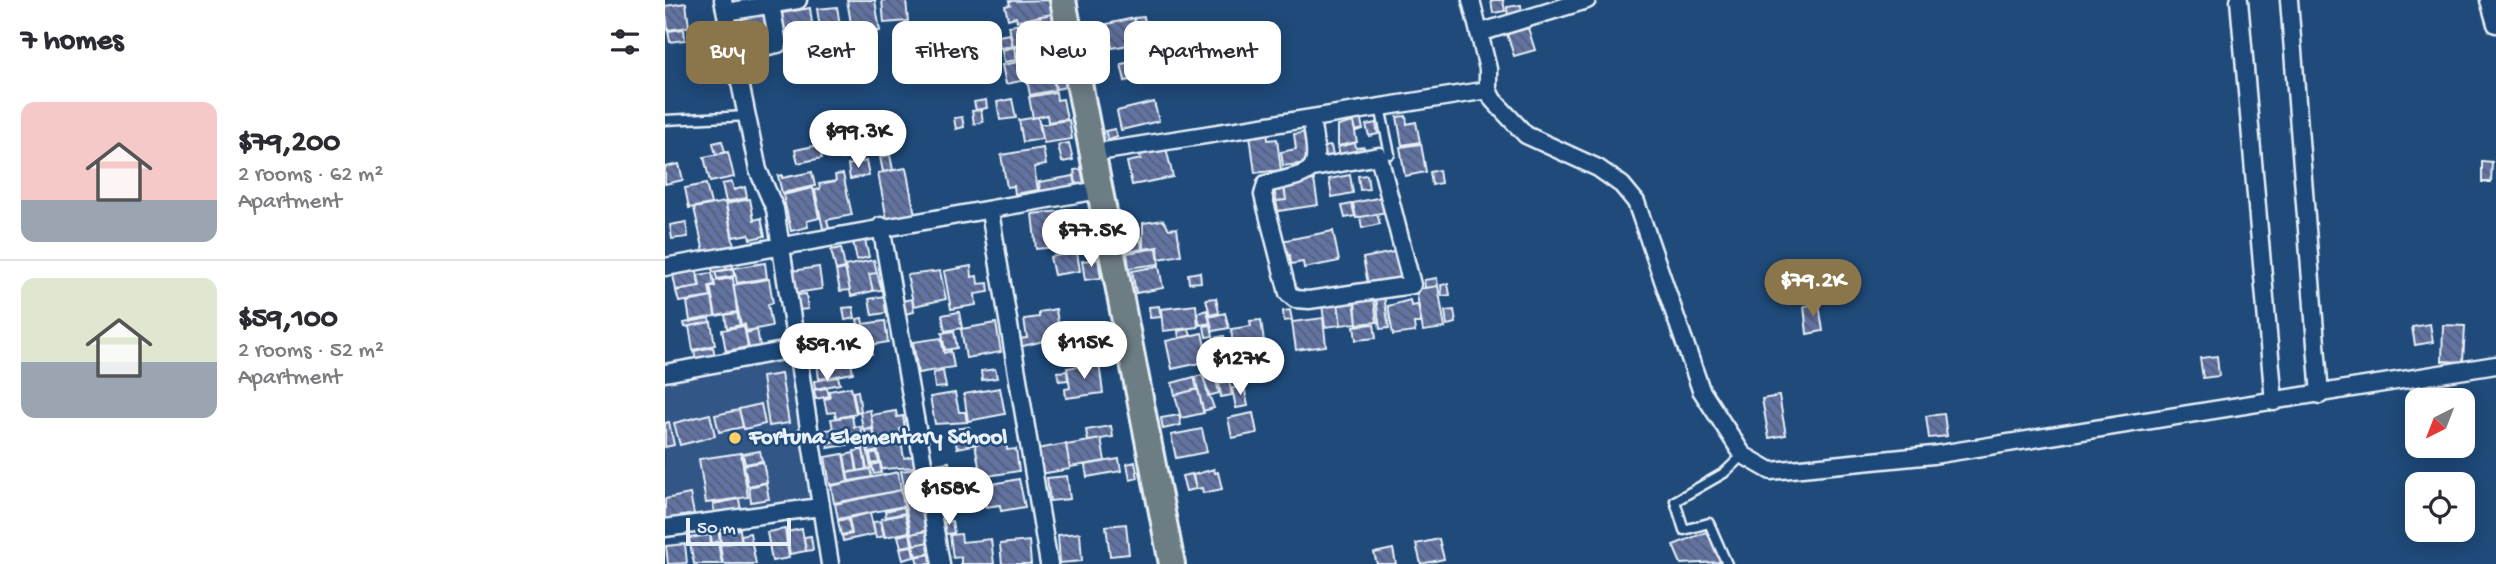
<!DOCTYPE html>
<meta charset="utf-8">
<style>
body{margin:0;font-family:"Gochi Hand",sans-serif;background:#f2f2f3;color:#2b2b33;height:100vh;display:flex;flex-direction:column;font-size:26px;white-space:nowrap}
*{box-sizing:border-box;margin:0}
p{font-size:23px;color:#7c7c81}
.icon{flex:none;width:38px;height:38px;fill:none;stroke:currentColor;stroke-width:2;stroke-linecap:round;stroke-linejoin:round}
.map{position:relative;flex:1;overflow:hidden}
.drawer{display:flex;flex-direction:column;background:#fff;width:665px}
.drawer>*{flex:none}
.guide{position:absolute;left:21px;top:21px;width:665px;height:63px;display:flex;gap:14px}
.needle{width:46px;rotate:222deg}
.fabs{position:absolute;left:1740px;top:388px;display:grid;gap:14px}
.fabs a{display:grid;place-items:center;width:70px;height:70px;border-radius:14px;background:#fff;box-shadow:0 4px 18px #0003;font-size:35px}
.scale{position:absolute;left:21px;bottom:18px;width:105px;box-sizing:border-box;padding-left:7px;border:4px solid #e8f1f8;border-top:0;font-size:19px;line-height:24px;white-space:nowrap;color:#e8f1f8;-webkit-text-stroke:5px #1f4a7a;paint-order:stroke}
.price{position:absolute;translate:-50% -60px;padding:0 16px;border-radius:24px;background:#fff;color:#222;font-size:23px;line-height:46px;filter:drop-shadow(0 2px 4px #0008)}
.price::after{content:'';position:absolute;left:50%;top:42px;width:21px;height:16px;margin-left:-10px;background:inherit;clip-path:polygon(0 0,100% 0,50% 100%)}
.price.on{background:#8a764a;color:#fff}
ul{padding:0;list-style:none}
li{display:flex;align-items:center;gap:21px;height:175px;padding:0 21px}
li+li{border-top:2px solid #e1e1e2}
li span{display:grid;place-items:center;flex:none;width:196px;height:140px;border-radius:14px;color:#555}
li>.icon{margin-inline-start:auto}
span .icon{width:84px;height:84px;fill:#fffc;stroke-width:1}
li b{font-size:30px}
h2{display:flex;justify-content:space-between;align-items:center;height:84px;padding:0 21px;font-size:30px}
.tag{padding:0 24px;border-radius:14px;background:#fff;box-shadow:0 4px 18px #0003;font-size:24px;line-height:63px}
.tag.on{background:#8a764a;color:#fff}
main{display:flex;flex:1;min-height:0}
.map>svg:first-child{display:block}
</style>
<main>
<section class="drawer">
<h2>7 homes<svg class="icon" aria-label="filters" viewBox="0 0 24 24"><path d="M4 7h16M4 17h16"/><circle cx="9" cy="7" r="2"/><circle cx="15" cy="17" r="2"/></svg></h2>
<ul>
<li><span style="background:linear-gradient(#f6c9c9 70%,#9aa5b1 0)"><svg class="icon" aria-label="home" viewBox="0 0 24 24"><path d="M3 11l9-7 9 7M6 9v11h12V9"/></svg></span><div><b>$79,200</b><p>2 rooms · 62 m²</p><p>Apartment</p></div></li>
<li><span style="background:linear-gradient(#dfe7d0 60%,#9aa5b1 0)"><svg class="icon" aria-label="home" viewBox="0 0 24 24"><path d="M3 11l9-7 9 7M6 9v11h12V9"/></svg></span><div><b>$59,100</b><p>2 rooms · 52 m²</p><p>Apartment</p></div></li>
</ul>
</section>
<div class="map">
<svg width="1831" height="564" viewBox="0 0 1831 564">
<defs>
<pattern id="building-back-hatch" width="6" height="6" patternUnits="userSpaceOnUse" patternTransform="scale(1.75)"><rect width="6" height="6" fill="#6273a2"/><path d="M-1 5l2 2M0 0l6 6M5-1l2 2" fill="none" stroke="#545e76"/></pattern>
</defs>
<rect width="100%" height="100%" fill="#1f4a7a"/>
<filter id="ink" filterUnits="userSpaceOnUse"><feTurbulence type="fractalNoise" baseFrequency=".0143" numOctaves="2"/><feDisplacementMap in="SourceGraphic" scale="14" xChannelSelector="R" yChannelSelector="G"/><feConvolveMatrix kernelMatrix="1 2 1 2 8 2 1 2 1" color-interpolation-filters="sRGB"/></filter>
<g filter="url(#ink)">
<path fill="#335686" d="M 127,351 L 150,502 L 0,526 L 0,375 Z"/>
<path fill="url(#building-back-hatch)" stroke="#e8f1f8" stroke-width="2" d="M 182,0 L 210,0 L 215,31 L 188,35 Z
M 217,0 L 241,0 L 243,21 L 219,23 Z
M 385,0 L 387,14 L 352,21 L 351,17 L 343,19 L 340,6 L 345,5 L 344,1 Z
M 826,0 L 838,0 L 840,11 L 828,13 Z
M 21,3 L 24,27 L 3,30 L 0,6 Z
M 856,5 L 857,15 L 843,17 L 842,7 Z
M 172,7 L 175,25 L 155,28 L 152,9 Z
M 145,8 L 148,31 L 134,33 L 135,41 L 117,44 L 112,14 Z
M 98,14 L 100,22 L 105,21 L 112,43 L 90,44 L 89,35 L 76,38 L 73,26 L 78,25 L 77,17 Z
M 388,14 L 392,38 L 348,46 L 344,26 L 376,21 L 375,16 Z
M 479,17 L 482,32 L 472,34 L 469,18 Z
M 469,18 L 474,43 L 447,48 L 442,24 Z
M 174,26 L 176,38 L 158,41 L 157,29 Z
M 863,28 L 870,50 L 849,56 L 842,34 Z
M 19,29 L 20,40 L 5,42 L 3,31 Z
M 345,34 L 347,46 L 335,48 L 333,36 Z
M 389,39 L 392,54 L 378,56 L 376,42 Z
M 300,40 L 301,50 L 291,51 L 290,41 Z
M 375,43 L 377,56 L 353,60 L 350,47 Z
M 349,47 L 352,60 L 339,62 L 337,50 Z
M 578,47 L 581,69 L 547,74 L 544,52 Z
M 310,50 L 312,63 L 284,66 L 283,53 Z
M 439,52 L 442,67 L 430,70 L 426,55 Z
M 394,54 L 397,68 L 381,71 L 379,57 Z
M 374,58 L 381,76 L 341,84 L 337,65 Z
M 472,61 L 476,78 L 460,81 L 456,64 Z
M 398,72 L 401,87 L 391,89 L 388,74 Z
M 387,75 L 390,90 L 365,95 L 362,80 Z
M 391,92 L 392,100 L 398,99 L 402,119 L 383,122 L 382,115 L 368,118 L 364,97 Z
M 347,99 L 351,118 L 335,120 L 332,102 Z
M 321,100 L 322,108 L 311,110 L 309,102 Z
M 489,102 L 494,121 L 456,130 L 452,111 Z
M 316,110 L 318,122 L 309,124 L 307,111 Z
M 695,116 L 698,129 L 691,131 L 688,118 Z
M 741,116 L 742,124 L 751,122 L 755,142 L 737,145 L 732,117 Z
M 297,117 L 299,127 L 291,129 L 289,118 Z
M 373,117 L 377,139 L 358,142 L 354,120 Z
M 404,120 L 407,139 L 379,143 L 375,124 Z
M 688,122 L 692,142 L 673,146 L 673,126 Z
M 711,123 L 713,134 L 704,136 L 701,125 Z
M 450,129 L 452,137 L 443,140 L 440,131 Z
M 644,132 L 649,162 L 618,166 L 616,152 L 631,149 L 629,134 Z
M 602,133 L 603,140 L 612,139 L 616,170 L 590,173 L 585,135 Z
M 57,141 L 60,152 L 51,155 L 48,143 Z
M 404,143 L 408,160 L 397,162 L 393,145 Z
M 690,143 L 691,148 L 699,147 L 701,155 L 676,160 L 673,147 Z
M 756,144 L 761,172 L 740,176 L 735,147 Z
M 154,145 L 157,158 L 133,163 L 130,150 Z
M 666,146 L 668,156 L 659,158 L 657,147 Z
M 187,148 L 189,157 L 177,159 L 175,150 Z
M 378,148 L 381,165 L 369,167 L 373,190 L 350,194 L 349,186 L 342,187 L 336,155 Z
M 501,148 L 508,177 L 467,185 L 462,162 L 476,159 L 475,153 Z
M 63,152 L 69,177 L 45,182 L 39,157 Z
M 225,155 L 228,170 L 218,172 L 215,157 Z
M 201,161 L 204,175 L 185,179 L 183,165 Z
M 1817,161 L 1827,162 L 1826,182 L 1817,182 Z
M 14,164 L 18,180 L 0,184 L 0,167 Z
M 241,168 L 250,215 L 222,220 L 213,173 Z
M 416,169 L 419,183 L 411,184 L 409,170 Z
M 774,170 L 776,183 L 767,185 L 765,172 Z
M 147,172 L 150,186 L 117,193 L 113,176 L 117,175 L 117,178 Z
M 178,174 L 187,215 L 162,220 L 164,228 L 158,229 L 150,190 L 155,189 L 154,184 L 171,181 L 170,175 Z
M 685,175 L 688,193 L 667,197 L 664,179 Z
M 702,175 L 704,189 L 695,190 L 693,176 Z
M 409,176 L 411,185 L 375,191 L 374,182 Z
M 649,180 L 653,205 L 613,211 L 611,201 L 621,200 L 619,184 Z
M 67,182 L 69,190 L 80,187 L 82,198 L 61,202 L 57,184 Z
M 41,184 L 46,204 L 24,208 L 20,188 Z
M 619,187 L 621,200 L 611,201 L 609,189 Z
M 148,188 L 154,218 L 142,221 L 143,227 L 126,231 L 118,195 Z
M 717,197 L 721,212 L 691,218 L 688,203 Z
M 85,199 L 89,220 L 96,218 L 100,236 L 85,239 L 84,234 L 68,237 L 61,204 Z
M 60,202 L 69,246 L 39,252 L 29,208 Z
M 687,204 L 690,216 L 680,218 L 677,206 Z
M 397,211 L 401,246 L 371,249 L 367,214 Z
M 712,214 L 715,224 L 697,228 L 695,217 Z
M 498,220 L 504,229 L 512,228 L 516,255 L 494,259 L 493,247 L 478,249 L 478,223 Z
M 21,222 L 23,237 L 7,239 L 5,225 Z
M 668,231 L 674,261 L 639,268 L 638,262 L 626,264 L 625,255 L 620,256 L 616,241 Z
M 475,235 L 477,249 L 462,252 L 460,237 Z
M 200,240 L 204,257 L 192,260 L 188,242 Z
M 176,248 L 180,268 L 171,270 L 166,250 Z
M 492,248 L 494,264 L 464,268 L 462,253 Z
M 734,251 L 740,279 L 704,289 L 698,258 Z
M 412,252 L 415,271 L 389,275 L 385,257 Z
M 433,259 L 436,278 L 420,280 L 417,261 Z
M 209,260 L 212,273 L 204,274 L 208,291 L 186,296 L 180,266 Z
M 67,262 L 68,268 L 48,272 L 46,265 Z
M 100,263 L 102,278 L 72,283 L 69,268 Z
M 306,266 L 307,277 L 312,276 L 313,284 L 323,283 L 324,292 L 310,294 L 311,305 L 286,309 L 279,271 Z
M 494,266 L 498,288 L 471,293 L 467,271 Z
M 154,267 L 157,289 L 130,293 L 126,271 Z
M 68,269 L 69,276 L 52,279 L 50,272 Z
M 180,269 L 185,290 L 175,291 L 171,271 Z
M 32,271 L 34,286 L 11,290 L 8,275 Z
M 275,271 L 281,299 L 249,306 L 242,275 Z
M 535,272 L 536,282 L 524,283 L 523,274 Z
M 47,273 L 49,285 L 44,286 L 46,297 L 14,302 L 11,291 L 35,287 L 33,275 Z
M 212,273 L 217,290 L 208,291 L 204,274 Z
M 68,278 L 72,312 L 51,316 L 45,286 L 50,286 L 49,281 Z
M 772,278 L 773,286 L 760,288 L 759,280 Z
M 104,279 L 108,303 L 103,304 L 107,326 L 81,331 L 80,324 L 76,325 L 68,285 Z
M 783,284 L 785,295 L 777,296 L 776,285 Z
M 773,286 L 780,328 L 758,331 L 751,289 Z
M 141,294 L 143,309 L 134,310 L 132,295 Z
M 219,296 L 221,313 L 207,315 L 204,299 Z
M 719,296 L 724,328 L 715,329 L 711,297 Z
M 47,297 L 50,316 L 25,321 L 22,302 Z
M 551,298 L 554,313 L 545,315 L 541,299 Z
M 247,299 L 249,312 L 240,314 L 237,301 Z
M 709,299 L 712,322 L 692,324 L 690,301 Z
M 745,300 L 746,306 L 753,305 L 756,323 L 749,323 L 750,332 L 728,335 L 723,306 Z
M 689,301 L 692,323 L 676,325 L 673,303 Z
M 673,303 L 676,325 L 660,327 L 657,305 Z
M 1154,304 L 1158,331 L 1142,334 L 1139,306 Z
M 531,305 L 533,327 L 498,331 L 496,309 Z
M 494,306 L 496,317 L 485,318 L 484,307 Z
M 188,307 L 190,318 L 180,320 L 178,308 Z
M 391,309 L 395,337 L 354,347 L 353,339 L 362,338 L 359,319 L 374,317 L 374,312 Z
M 542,310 L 545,323 L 535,325 L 532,313 Z
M 625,310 L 627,320 L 619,321 L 618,311 Z
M 789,310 L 791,323 L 782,325 L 780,311 Z
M 294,312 L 297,328 L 280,331 L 277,315 Z
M 72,313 L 75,325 L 62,328 L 60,315 Z
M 560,313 L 564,328 L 548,331 L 544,317 Z
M 44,318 L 45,322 L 20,327 L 19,323 Z
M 197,318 L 198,324 L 220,321 L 223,342 L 206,345 L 207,354 L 199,355 L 197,345 L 185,347 L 181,327 L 193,325 L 192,319 Z
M 658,318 L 661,346 L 631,350 L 627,322 Z
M 596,320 L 601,356 L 570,360 L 566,329 L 586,326 L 585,321 Z
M 46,322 L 50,345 L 28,350 L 24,326 Z
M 331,323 L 336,352 L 301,358 L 296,329 Z
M 709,324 L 711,338 L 691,340 L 689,326 Z
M 1765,324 L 1768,342 L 1750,345 L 1747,327 Z
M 546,325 L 548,336 L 541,337 L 539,326 Z
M 1778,325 L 1800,326 L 1798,362 L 1777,361 Z
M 79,326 L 83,347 L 61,351 L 57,330 Z
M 524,329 L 526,336 L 514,338 L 513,331 Z
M 92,330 L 96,351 L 85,354 L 81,333 Z
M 289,331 L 292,348 L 280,350 L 277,333 Z
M 537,333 L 540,346 L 544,345 L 546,357 L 543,358 L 544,361 L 507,369 L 501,341 Z
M 559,336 L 563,354 L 553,356 L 549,338 Z
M 276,338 L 279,353 L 286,351 L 289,367 L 253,373 L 248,342 Z
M 48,347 L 50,356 L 31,360 L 29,351 Z
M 184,352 L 188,373 L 154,379 L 152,364 L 145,366 L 143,356 Z
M 1552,356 L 1554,376 L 1538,378 L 1535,358 Z
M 557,360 L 559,371 L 546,374 L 543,363 Z
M 434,363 L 438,393 L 401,398 L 400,389 L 405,388 L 402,368 Z
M 330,369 L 332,378 L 317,380 L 316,371 Z
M 278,371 L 281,387 L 270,388 L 268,373 Z
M 402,371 L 403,380 L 394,381 L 392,372 Z
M 116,374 L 124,423 L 104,426 L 97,377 Z
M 537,375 L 549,408 L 538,411 L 530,377 Z
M 550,376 L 554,393 L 543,396 L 539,378 Z
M 173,377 L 175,384 L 150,389 L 149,381 Z
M 529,377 L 532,389 L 510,395 L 507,383 Z
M 564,381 L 567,395 L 556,397 L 554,383 Z
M 579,386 L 583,406 L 571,408 L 567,388 Z
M 186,387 L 191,414 L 171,418 L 170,412 L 162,413 L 159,399 L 165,398 L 164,391 Z
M 162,388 L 164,396 L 151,399 L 149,390 Z
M 335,388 L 340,414 L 303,421 L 299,394 Z
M 533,389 L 539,413 L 516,418 L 510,395 Z
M 193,391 L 196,411 L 192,412 L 188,392 Z
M 290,393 L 294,412 L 300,412 L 302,422 L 270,424 L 265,397 Z
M 1114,396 L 1121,435 L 1104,438 L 1097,399 Z
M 96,404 L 100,424 L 79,429 L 74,409 Z
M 74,410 L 78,427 L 54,432 L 50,415 Z
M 205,410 L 208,428 L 198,429 L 195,412 Z
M 231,411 L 232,417 L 238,416 L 240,428 L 235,429 L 236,434 L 210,439 L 206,415 Z
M 588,413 L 592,433 L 567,438 L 563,418 Z
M 45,414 L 50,436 L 15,445 L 9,423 Z
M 1279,414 L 1282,436 L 1264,438 L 1261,416 Z
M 514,415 L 516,425 L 498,429 L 496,418 Z
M 187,416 L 189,427 L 195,426 L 197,435 L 163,442 L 160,430 L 168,429 L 166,419 Z
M 4,422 L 9,445 L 0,447 L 0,423 Z
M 446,426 L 448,437 L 423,441 L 421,430 Z
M 304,427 L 308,445 L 292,448 L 288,429 Z
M 207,429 L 210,440 L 202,441 L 200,430 Z
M 537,429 L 542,452 L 511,458 L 506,435 Z
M 228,436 L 229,443 L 212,446 L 211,440 Z
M 193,437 L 194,443 L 163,448 L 162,443 Z
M 436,439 L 440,461 L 405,467 L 401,445 Z
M 210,440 L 213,451 L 204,453 L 202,442 Z
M 341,440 L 342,450 L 351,449 L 354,471 L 316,477 L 310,444 Z
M 201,442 L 206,468 L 202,469 L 198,449 L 194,450 L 193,444 Z
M 236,442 L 239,458 L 248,456 L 250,467 L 217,469 L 212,447 Z
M 401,444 L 405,469 L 375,474 L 371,449 Z
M 198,450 L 201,469 L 193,471 L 189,451 Z
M 95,451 L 97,461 L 80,464 L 78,454 Z
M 212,452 L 214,462 L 207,464 L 205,454 Z
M 76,453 L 83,497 L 41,503 L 34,459 Z
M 189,453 L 192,471 L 182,472 L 179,455 Z
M 178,454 L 183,482 L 165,485 L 160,457 Z
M 454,459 L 456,471 L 422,477 L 420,465 Z
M 98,462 L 102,482 L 83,486 L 79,465 Z
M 284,462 L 286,473 L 272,475 L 270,464 Z
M 470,462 L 473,478 L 465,480 L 462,464 Z
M 215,463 L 216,473 L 209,474 L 207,465 Z
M 205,469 L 207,477 L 184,481 L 182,473 Z
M 250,469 L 253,483 L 239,486 L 236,471 Z
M 549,469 L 550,473 L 553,472 L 557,489 L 538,493 L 537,488 L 531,489 L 528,475 Z
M 233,472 L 236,490 L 169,503 L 166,486 Z
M 314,474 L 319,485 L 303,488 L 301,476 Z
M 527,474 L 531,489 L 521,491 L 517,476 Z
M 289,475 L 292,492 L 275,495 L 272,478 Z
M 402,476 L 405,499 L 385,501 L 382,478 Z
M 354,479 L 360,507 L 336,511 L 335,505 L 321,507 L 317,486 Z
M 301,480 L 303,490 L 311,489 L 312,499 L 295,502 L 291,482 Z
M 101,483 L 104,499 L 86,502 L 84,487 Z
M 252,484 L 255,496 L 240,500 L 238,487 Z
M 236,490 L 239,506 L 173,519 L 170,504 Z
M 25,494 L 29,514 L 0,520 L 0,499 Z
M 257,497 L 264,530 L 246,534 L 239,501 Z
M 74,499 L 76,511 L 50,516 L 48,504 Z
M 239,507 L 240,513 L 221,517 L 220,511 Z
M 205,513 L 210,534 L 178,541 L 177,536 L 187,534 L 184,518 Z
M 240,514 L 244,532 L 220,537 L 216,519 Z
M 183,518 L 186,533 L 176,535 L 173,521 Z
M 215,521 L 219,536 L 211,538 L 208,522 Z
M 287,521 L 289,533 L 281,534 L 279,522 Z
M 52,524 L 55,541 L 47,543 L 44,525 Z
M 461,524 L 464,554 L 445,556 L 441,526 Z
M 75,529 L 76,540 L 56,543 L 55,533 Z
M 120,529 L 124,558 L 107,561 L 102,532 Z
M 137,529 L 141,551 L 125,554 L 121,532 Z
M 262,531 L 264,542 L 249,545 L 246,534 Z
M 1044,531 L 1056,562 L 1016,564 L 1008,545 Z
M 85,533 L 91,564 L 58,564 L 55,545 L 77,541 L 76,535 Z
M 245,533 L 247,545 L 236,547 L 233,536 Z
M 415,533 L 417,561 L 395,563 L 393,535 Z
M 296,534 L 297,542 L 326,539 L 329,564 L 296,564 L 296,557 L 288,558 L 285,535 Z
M 45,535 L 46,544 L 53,543 L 57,564 L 29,564 L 24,538 Z
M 146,536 L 148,550 L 141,551 L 139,537 Z
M 774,539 L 779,559 L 756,564 L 751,544 Z
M 364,541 L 366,564 L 337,564 L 335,544 Z
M 264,542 L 266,553 L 251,556 L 248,545 Z
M 20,544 L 22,563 L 3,564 L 1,546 Z
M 247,546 L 249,557 L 238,560 L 235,548 Z
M 728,549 L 731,564 L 712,564 L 709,553 Z
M 266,554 L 268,564 L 253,564 L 251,557 Z"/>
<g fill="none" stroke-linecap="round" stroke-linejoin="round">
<defs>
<path id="lane" d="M 715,107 L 725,154
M 0,120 L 83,116
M 1062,564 L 1044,523 L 1019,530 L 1010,501 L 1059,473 L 1078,455"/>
<path id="street" d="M 58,0 L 93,170 L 110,209 L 165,564
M 806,0 L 823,69 L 823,90 L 828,100 L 861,135 L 933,168 L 957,185 L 971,202 L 1036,390 L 1078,455 L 1106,471 L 1268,455 L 1831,365
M 1574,0 L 1609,402
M 1624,0 L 1655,395
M 1824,0 L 1831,24
M 61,12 L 133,0
M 814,33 L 922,0
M 70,53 L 113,44 L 106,4
M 646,119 C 655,174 654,171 601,184 L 598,195 L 623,293 L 630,299 L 644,300 L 747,285 L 714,156 L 648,168
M 427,153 L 823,90
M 325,212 L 384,564
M 216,226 L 276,564
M 0,267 L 434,190
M 0,373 L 129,349
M 0,528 L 155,507"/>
<path id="primary" d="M 398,0 L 507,564"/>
</defs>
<use href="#lane" stroke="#e8f1f8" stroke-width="13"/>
<use href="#street" stroke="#e8f1f8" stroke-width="21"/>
<use href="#primary" stroke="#e8f1f8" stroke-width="30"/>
<use href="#lane" stroke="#1f4a7a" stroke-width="8"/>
<use href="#street" stroke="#1f4a7a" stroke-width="16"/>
<use href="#primary" stroke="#6d7d84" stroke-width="24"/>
</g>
</g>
<circle fill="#ffd166" stroke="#1f4a7a" stroke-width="2.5" cx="70" cy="438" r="7"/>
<g text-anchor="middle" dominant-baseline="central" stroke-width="5" stroke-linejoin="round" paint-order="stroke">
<g font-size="23" font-weight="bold" fill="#e8f1f8" stroke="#1f4a7a" text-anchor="start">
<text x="84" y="438">Fortuna Elementary School</text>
</g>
</g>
</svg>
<div class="fabs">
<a><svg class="needle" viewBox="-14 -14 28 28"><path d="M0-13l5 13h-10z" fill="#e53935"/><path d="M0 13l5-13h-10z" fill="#7c7c81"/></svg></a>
<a><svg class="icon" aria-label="locate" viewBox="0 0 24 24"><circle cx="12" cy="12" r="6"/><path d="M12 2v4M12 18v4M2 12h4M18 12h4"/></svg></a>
</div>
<div class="scale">50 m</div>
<b class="price" style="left:193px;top:170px">$99.3K</b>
<b class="price" style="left:426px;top:269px">$77.5K</b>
<b class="price on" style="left:1148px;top:319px">$79.2K</b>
<b class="price" style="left:419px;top:381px">$115K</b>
<b class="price" style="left:162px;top:383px">$59.1K</b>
<b class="price" style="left:575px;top:397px">$127K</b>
<b class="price" style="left:284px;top:527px">$158K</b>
<div class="guide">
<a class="tag on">Buy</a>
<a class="tag">Rent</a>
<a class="tag">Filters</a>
<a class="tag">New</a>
<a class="tag">Apartment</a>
</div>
</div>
</main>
